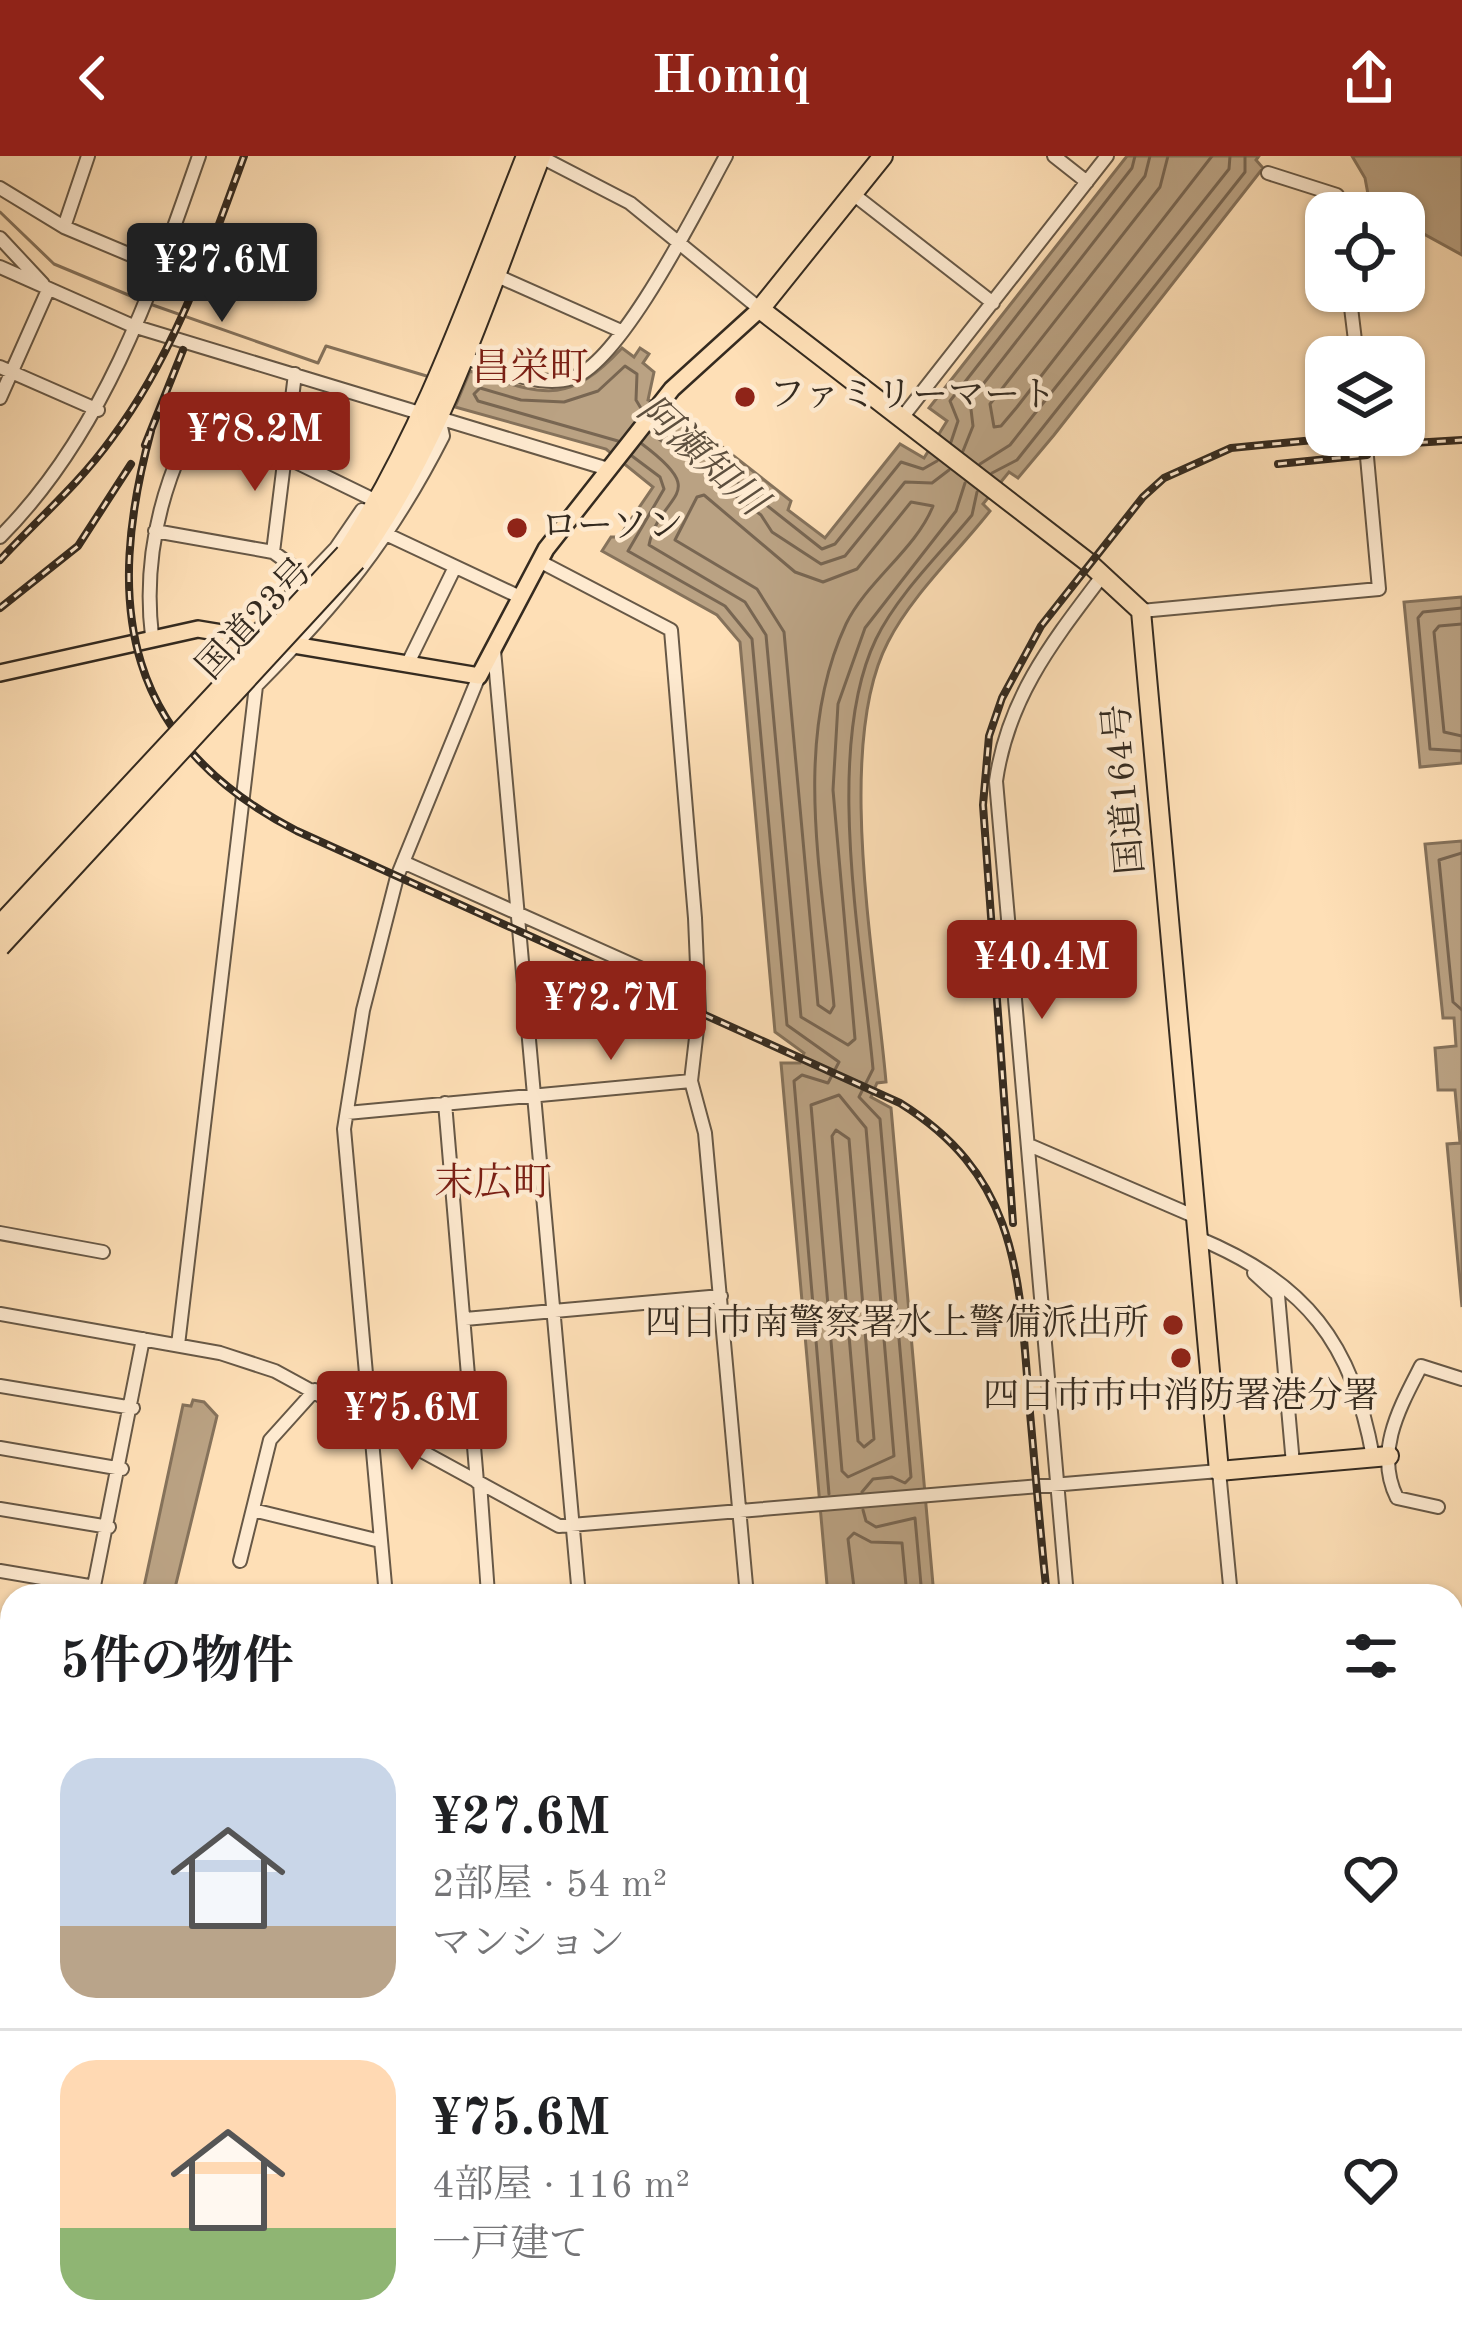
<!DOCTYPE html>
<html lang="ja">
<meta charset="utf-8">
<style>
body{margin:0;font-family:"Old Standard TT","Noto Serif JP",serif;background:#f2f2f2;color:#202124;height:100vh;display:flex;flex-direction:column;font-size:45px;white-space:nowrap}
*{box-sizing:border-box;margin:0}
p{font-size:39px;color:#757577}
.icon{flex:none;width:66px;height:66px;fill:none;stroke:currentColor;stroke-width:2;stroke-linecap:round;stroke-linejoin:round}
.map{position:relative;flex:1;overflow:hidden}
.details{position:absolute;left:0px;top:1428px;width:1464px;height:768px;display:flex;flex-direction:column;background:#fff;border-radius:36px 36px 0 0;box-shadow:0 3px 9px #0004}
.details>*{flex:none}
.controls{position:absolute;left:1305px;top:36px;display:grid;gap:24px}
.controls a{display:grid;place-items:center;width:120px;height:120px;border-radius:24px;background:#fff;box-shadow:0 3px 9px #0004;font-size:60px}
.price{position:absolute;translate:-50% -102px;padding:0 27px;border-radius:12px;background:#8f2418;color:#fff;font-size:39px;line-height:78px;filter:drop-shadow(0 3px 6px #0008)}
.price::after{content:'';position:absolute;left:50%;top:72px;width:36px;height:27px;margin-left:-18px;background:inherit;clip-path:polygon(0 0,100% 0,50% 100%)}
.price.active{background:#222;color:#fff}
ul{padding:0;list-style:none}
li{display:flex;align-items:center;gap:36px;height:300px;padding:0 60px}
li+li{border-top:3px solid #e0e0e0}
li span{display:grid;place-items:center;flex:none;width:336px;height:240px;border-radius:36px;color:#555}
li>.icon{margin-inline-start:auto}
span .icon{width:144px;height:144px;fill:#fffc;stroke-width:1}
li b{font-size:51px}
h2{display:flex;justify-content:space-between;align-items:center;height:144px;padding:0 60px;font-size:51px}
header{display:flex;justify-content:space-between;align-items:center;height:156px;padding:0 60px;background:#8f2418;color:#fff;font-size:54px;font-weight:600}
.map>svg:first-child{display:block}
</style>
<header><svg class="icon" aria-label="back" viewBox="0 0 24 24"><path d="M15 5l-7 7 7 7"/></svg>Homiq<svg class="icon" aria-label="share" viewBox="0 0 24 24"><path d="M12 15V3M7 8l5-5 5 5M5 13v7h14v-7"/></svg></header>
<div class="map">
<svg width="1462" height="2196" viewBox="0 0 1462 2196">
<rect width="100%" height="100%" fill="#fedfb6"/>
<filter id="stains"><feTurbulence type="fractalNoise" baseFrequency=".00167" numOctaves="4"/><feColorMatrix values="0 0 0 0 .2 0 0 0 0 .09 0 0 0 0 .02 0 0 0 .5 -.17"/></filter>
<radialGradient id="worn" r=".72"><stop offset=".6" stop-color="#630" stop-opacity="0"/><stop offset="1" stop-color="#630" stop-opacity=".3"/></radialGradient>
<path fill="#baa283" stroke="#85725b" stroke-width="3" d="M 1127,0 L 1259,0 L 1256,4 L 1263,12 L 1054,279 L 1018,322 L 1009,316 L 983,348 L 990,355 C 957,397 912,439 888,486 C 834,589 876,808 886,926 L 877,927 L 871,941 L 891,952 L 934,1440 L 828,1440 L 781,907 L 800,907 L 804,897 L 775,876 L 740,486 L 717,459 L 602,395 L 611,381 L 619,381 L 653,331 L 606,293 L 455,251 L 470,215 C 542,238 566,252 622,192 L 634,201 L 640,192 L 649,198 L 643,207 L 654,216 L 648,244 L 674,253 L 791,345 L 788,354 L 825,382 L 900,288 L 924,302 L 947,265 L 929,252 Z
M 1352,0 L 1462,0 L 1462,99 L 1404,67 L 1404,57 L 1385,57 L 1370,49 L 1365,22 Z
M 1462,441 L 1462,607 L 1420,611 L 1404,446 Z
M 1462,685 L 1462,1151 L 1447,988 L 1460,987 L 1455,934 L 1438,934 L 1435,892 L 1456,890 L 1454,862 L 1443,862 L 1425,688 Z
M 193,1244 L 204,1246 L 217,1260 L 173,1440 L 142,1440 L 183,1249 L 191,1250 Z
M 12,1557 L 12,1641 L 0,1642 L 0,1558 Z
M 1452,1840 L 1462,1840 L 1462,2196 L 1343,2196 L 1332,2184 L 1452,2184 Z"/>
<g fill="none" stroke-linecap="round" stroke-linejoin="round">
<path stroke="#786652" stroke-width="3" d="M 1168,0 L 1160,31 L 990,248 L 994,271 L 1001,270 L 1017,251 L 1212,0
M 660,265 L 822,393 L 835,388 L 901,306 L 923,313 L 937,305
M 651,277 L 761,359 L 772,376 L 821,408 L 845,400 L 905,326 L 932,327 L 949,314
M 618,285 L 478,245 L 474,238 L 480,232 L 521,244 L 564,246 L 598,235 L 625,210 L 637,218 L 636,244 L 642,254
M 951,286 L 958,265 L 950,245 L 1132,12 L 1135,0
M 642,288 C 713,341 660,336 649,389 L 745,446 L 766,479 L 801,861 L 848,889 L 855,883 L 833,634 L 838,548 L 865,472 L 956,355 L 965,327
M 963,295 L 973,270 L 970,245 L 1145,20 L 1150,0
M 632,300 L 660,321 L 664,333 L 628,395 L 725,450 L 752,483 L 787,869 L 839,906 L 828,927 L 802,919 L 794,925 L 829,1338
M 980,308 L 1010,289 L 1032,261 L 1229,13 L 1230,0
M 992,317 L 1017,304 L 1044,270 L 1245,16 L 1245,0
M 704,339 L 795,416 L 823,426 L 857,413 L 911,346 L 933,350 C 916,393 867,425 846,468 C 791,586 823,726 834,850 L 830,857 L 818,849 L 784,476 L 757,433 L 675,384 L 697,341 Z
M 1462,452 L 1423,456 L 1418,462 L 1430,593 L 1462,595
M 1462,468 L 1439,470 L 1434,476 L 1444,576 L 1462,580
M 1462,697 L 1439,704 L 1453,846 L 1462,854
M 839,939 L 866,972 L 894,1300 L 848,1321 L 842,1315 L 811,949 Z
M 836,974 L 849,983 L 874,1283 L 864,1291 L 858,1285 L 832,980 Z
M 862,1336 L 873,1323 L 892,1321 L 905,1327 L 911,1321 L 880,963 L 859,941 L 873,913 C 862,791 823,593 876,483 C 898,438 940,398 972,359 L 977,336
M 863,1354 L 866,1365 L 876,1371 L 915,1362 L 922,1440
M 855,1440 L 848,1383 L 854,1377 L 871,1386 L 902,1387 L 907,1440"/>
<path stroke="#85725b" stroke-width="3" d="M 0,56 L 54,108 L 138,143
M 147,147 L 318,207 L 326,190 L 430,221"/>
<defs>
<path id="minor" d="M 539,0 L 630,47 L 760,153
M 1054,0 L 1087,26
M 1268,17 L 1337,39 L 1341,57
M 0,32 L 64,71 L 157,110
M 853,38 L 993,147
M 64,71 L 88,0
M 0,82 L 43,128
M 0,111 L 133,170 L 423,258
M 495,119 L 621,175
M 1349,135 L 1357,201
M 463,201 C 494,211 539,233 572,222 C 622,206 700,47 726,0
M 0,211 L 98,254
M 295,218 L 273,396 L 309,422
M 0,242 L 48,134
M 901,263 L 1107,0
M 155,375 L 273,396
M 388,379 L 520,441
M 0,381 C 103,278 152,135 199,0
M 539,405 L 671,474 L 695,762 L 699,856 L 691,925 L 705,977 L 747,1440
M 1141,455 L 1379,433 L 1365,279
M 152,480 C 144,413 156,351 183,290 L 294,305 L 370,342
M 251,481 L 336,392 L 362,354
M 494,494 L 579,1440
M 408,507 L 455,411
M 403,706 L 698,838
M 445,947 L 477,1326
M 347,957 L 691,925
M 1029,989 L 1196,1061
M 0,1077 L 103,1096
M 1198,1082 C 1306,1127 1352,1186 1373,1301
M 1254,1117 L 1278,1139 L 1293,1308
M 0,1158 L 220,1197 L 275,1215 L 559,1370 L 1219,1315 L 1231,1440
M 465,1163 L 721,1140
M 178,1189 L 256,530 C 338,447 389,386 443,280 L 439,262 L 608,313
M 0,1230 L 133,1252
M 0,1292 L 122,1313
M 480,1327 L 488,1438
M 1438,1351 L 1397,1342 C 1374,1296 1400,1251 1421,1210 L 1462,1223
M 0,1353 L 109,1371
M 253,1354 L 380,1385
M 240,1405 L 270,1284 L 315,1234
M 0,1415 L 95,1431
M 92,1440 L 143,1183
M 386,1440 L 344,973 L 363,854 L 397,721 L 479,520
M 1067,1440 L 996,625 C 1008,541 1053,485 1103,419
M 0,1473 L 12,1475
M 0,1547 L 12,1546"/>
<path id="major" d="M 0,517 L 198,473 L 479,520 L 546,393 L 672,233 L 760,153"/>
<path id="highway" d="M 883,0 L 760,153 L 1089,407 L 1141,455 L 1219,1315 L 1389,1300
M 345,398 C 425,275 472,136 526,0
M 356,405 C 444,284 487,137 541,0"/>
</defs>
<use href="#minor" stroke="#675846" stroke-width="16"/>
<use href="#major" stroke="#352b20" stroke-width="20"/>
<use href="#highway" stroke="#352b20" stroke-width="22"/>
<use href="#minor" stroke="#feead0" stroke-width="12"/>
<use href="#major" stroke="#fedfb6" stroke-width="15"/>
<use href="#highway" stroke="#fedfb6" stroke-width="18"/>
<defs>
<path id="rail" d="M 151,275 C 104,449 123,586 297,675 L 900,947 C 1019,1021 1019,1119 1029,1246 C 1035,1310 1040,1375 1047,1440
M 145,289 L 183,194
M 1347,291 L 1462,284
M 1278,308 L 1367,299
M 0,404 C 38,363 79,328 112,282 C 175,198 208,98 244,0
M 0,452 L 78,390 L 131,308
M 1013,1067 L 983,649 L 989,580 L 1002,542 L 1041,470 L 1143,341 L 1164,322 L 1231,292 L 1366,279"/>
</defs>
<use href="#rail" stroke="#352b20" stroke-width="8"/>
<use href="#rail" stroke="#feead0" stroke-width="3" stroke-dasharray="9" stroke-linecap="butt"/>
<defs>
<path id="highway-bridge" d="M 0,769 L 345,398
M 0,791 L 356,405"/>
</defs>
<use href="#highway-bridge" stroke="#352b20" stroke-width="22" stroke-linecap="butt"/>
<use href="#highway-bridge" stroke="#fedfb6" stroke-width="18"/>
</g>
<g fill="#8f2418" stroke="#feead0" stroke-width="4.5">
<circle cx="745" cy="241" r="12"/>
<circle cx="517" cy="372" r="12"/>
<circle cx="1173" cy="1169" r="12"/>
<circle cx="1181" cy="1202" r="12"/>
</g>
<g text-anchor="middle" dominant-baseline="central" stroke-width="9" stroke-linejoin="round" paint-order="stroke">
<g font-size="36" fill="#352b20" stroke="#feead0" text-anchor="start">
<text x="769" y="241">ファミリーマート</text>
<text x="541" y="372">ローソン</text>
<text x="1149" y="1169" text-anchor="end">四日市南警察署水上警備派出所</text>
<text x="1181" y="1242" text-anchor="middle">四日市市中消防署港分署</text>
</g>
<g font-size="36" fill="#352b20" stroke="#feead0">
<text transform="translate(256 464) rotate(-47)">国道23号</text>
<text transform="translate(1126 633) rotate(-95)">国道164号</text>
</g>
<g font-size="39" fill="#7a1f14" stroke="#feead0">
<text x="530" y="213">昌栄町</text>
<text x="493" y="1028">末広町</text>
</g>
<g font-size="39" font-style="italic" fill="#5d4f3e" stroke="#feead0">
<text transform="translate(701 301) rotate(42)">阿瀬知川</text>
</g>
</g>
<rect width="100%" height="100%" filter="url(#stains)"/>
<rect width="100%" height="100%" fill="url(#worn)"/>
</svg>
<div class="controls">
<a><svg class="icon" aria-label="locate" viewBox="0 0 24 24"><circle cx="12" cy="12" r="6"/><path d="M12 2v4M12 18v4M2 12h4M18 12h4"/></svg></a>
<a><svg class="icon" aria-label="layers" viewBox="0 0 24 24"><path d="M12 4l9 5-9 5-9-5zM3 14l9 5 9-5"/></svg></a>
</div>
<b class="price active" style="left:222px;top:169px">¥27.6M</b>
<b class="price" style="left:255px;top:338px">¥78.2M</b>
<b class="price" style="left:1042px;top:866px">¥40.4M</b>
<b class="price" style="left:611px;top:907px">¥72.7M</b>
<b class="price" style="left:412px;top:1317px">¥75.6M</b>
<section class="details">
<h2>5件の物件<svg class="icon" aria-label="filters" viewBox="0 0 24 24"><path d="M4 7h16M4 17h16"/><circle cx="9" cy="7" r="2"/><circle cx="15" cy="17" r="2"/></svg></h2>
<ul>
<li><span style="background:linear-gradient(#c9d6e8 70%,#b9a48a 0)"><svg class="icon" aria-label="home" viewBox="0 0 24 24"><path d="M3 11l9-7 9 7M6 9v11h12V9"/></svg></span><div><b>¥27.6M</b><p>2部屋 · 54 m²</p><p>マンション</p></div><svg class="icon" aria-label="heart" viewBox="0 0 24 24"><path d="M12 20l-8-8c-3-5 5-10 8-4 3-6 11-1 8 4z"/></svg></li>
<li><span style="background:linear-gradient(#ffd9b3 70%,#8fb573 0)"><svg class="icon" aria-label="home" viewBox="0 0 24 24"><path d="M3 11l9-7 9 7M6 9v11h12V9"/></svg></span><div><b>¥75.6M</b><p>4部屋 · 116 m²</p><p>一戸建て</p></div><svg class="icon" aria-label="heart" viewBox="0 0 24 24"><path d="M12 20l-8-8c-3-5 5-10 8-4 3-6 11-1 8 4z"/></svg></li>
</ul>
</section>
</div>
